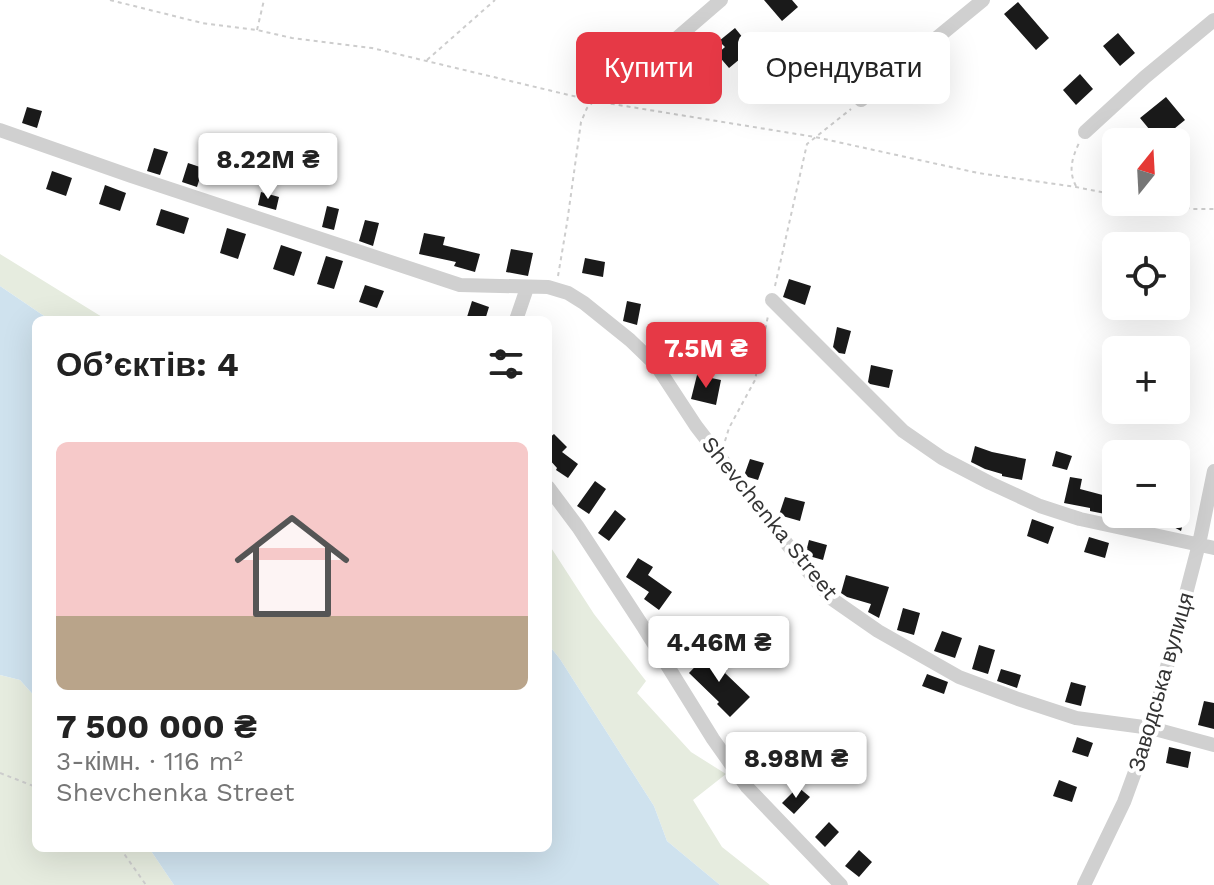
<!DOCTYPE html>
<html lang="uk">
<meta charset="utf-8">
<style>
body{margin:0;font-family:"Work Sans",sans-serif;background:#f6f6f6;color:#222;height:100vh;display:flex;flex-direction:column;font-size:30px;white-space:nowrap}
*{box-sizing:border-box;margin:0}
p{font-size:26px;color:#767676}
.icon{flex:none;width:44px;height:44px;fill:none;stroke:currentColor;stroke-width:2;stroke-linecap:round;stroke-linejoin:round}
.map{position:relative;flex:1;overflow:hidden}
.drawer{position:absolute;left:32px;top:316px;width:520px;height:536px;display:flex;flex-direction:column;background:#fff;border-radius:12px;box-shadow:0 8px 32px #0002}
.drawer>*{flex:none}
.hud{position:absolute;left:576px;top:32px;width:518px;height:72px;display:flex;gap:16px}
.needle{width:52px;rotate:18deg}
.controls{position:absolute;left:1102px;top:128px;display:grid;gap:16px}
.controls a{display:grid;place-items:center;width:88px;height:88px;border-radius:12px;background:#fff;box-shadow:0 8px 32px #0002;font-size:40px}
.price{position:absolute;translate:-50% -68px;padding:0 18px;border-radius:8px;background:#fff;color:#222;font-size:26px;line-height:52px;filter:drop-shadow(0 2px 4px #0008)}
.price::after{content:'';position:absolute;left:50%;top:48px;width:24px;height:18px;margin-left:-12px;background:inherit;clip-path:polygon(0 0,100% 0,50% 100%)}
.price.on{background:#e63946;color:#fff}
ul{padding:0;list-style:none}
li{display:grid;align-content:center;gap:16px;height:424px;padding:0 24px}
li span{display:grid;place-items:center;height:248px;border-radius:12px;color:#555}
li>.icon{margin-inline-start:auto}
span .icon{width:144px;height:144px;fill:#fffc;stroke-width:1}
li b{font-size:34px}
h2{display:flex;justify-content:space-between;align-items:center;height:96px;padding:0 24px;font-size:34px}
.pill{padding:0 28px;border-radius:12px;background:#fff;box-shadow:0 8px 32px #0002;font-size:28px;line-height:72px}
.pill.on{background:#e63946;color:#fff}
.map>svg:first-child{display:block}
</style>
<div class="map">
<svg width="1214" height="885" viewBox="0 0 1214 885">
<rect width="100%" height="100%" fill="#fff"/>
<path fill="#e6ecdf" d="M 0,254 L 107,320 L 50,320 L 0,286 Z
M 548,543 L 594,614 L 646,681 L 637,693 L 691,752 L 726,774 L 693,800 L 722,847 L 770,885 L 720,885 L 667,841 L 654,806 L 560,659 L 548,644 Z
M 0,675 L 20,680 L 36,698 L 36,848 L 149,848 L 174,885 L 0,885 Z"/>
<path fill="#cfe2ee" d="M 0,286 L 50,320 L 36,320 L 36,698 L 20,680 L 0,675 Z
M 548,644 L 560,659 L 654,806 L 667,841 L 720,885 L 174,885 L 149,848 L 548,848 Z"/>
<path fill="#1a1a1a" d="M 764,0 L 792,0 L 798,7 L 782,21 Z
M 1018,2 L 1049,38 L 1036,50 L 1004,14 Z
M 735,28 L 752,49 L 729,68 L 717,54 L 725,47 L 719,41 Z
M 1118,33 L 1135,53 L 1120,66 L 1103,46 Z
M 839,60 L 856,79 L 842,92 L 825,73 Z
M 1080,74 L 1093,89 L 1076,105 L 1063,90 Z
M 1166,97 L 1185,120 L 1159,141 L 1140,118 Z
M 27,107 L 42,111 L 37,128 L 22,123 Z
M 154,148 L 168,152 L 160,175 L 147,171 Z
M 188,163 L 203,168 L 197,187 L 182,182 Z
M 52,171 L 72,178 L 66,196 L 46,189 Z
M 105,185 L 126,193 L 120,211 L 99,204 Z
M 261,192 L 279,197 L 276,210 L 258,205 Z
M 327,206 L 339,209 L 334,230 L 322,227 Z
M 161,209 L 189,218 L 184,234 L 156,225 Z
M 365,220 L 379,223 L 373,246 L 359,241 Z
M 227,228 L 246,234 L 238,259 L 220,253 Z
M 424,233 L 445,237 L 443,245 L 480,254 L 475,272 L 454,266 L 456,262 L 419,254 Z
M 281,245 L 302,252 L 294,276 L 273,269 Z
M 511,249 L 533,253 L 528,276 L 506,272 Z
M 326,256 L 343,261 L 334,289 L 317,284 Z
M 585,258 L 605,262 L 603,277 L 582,273 Z
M 789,279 L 811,286 L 805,305 L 783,297 Z
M 365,285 L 384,291 L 377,308 L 359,302 Z
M 472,301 L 489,307 L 485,320 L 467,317 Z
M 627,301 L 641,304 L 637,325 L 623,321 Z
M 837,327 L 851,331 L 845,354 L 839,353 L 833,347 Z
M 677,334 L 694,340 L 687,359 L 670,353 Z
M 871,365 L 893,370 L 889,388 L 870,384 L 868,382 Z
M 697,375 L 721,380 L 716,405 L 691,399 Z
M 554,434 L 567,447 L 562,452 L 578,464 L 568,478 L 556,470 L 557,468 L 548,458 L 548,439 Z
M 975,446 L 992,452 L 1026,459 L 1022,480 L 1002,476 L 1002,474 L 985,469 L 971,462 Z
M 1056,451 L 1072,456 L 1067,470 L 1052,466 Z
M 750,459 L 764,463 L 758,480 L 748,477 L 745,473 Z
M 1070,477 L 1082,479 L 1080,489 L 1114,498 L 1110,515 L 1090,511 L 1090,508 L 1064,503 Z
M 595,481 L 606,489 L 589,514 L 577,506 Z
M 785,497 L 805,502 L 800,521 L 779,515 Z
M 1176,502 L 1188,506 L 1181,531 L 1170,525 L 1173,514 L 1176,514 Z
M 615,510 L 626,519 L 609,541 L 598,533 Z
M 1032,519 L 1054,527 L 1048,544 L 1027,536 Z
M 1089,537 L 1109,543 L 1105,558 L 1084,552 Z
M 809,540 L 827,545 L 823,560 L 809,556 L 806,552 Z
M 638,558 L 653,567 L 648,575 L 672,592 L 659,610 L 644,599 L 649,592 L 626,577 Z
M 846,575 L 889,587 L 879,618 L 868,612 L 871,604 L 847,597 L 841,593 Z
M 903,608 L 920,613 L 914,635 L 897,630 Z
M 942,631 L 962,638 L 955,658 L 934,651 Z
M 979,645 L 995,650 L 988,674 L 972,669 Z
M 709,652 L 727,670 L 725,673 L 750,697 L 730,717 L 717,704 L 719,702 L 689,673 Z
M 1001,669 L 1021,675 L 1017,688 L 997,681 Z
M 927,674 L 948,682 L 944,694 L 922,686 Z
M 1071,682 L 1086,686 L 1081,706 L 1065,702 Z
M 1204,701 L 1214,703 L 1214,729 L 1198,725 Z
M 1077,737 L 1093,743 L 1088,757 L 1072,752 Z
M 769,740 L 781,751 L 761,772 L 749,761 Z
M 1169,747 L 1191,752 L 1188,768 L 1166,763 Z
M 1059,780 L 1077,787 L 1072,802 L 1053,796 Z
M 798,787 L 810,797 L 794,814 L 782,803 Z
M 829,822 L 839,832 L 825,847 L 815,837 Z
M 859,850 L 872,862 L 859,877 L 845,866 Z"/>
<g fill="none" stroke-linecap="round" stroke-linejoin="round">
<path stroke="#cdcdcd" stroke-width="2" stroke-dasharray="4 4" stroke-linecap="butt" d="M 110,0 L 202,23 L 257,30 L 292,38 L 372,48 L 594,101 L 815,137 L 978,173 L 1076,187 L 1116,195
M 257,30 L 264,0
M 427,60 L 495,0
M 1076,186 C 1068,171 1072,158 1079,143
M 1154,202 L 1193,209 L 1214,209
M 558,276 L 567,223 L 581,122 L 587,108 L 594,101 L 613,92 L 623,80 L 666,45
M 775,286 L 807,144 L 851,109
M 725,441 L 729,428 L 755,380 L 768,316
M 0,773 L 36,787
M 120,848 L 146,885"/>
<path stroke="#d0d0d0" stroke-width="14" d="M 678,37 L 721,0
M 861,100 L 983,0
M 0,130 L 131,176 L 460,285 L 548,287 L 568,293 L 584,303 L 630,340 L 656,365 L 696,426 L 811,575 L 832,599 L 878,631 L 959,677 L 1018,699 L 1076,718 L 1151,728 L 1214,745
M 1085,132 L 1145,77 L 1214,20
M 772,300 L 903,431 L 942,458 L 990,483 L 1040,506 L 1080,519 L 1214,548
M 516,320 L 527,288
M 548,487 L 578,527 L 644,628 L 713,739 L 747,787 L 841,885
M 1084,885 L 1124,802 L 1151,728 L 1199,544 L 1214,471"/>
</g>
<g text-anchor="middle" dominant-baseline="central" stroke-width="8" stroke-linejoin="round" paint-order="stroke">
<g font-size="22" fill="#333" stroke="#fff">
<text transform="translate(770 518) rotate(51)">Shevchenka Street</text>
<text transform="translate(1161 682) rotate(-74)">Заводська вулиця</text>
</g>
</g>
</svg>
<div class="controls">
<a><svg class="needle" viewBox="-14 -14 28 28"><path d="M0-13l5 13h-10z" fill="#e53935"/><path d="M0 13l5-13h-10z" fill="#767676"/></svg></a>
<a><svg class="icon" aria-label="locate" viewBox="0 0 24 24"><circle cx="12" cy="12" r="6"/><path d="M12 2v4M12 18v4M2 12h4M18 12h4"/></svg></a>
<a>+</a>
<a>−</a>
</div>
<b class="price" style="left:268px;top:201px">8.22M ₴</b>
<b class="price on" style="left:706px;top:390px">7.5M ₴</b>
<b class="price" style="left:719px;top:684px">4.46M ₴</b>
<b class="price" style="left:796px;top:800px">8.98M ₴</b>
<div class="hud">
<a class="pill on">Купити</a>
<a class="pill">Орендувати</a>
</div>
<section class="drawer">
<h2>Об’єктів: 4<svg class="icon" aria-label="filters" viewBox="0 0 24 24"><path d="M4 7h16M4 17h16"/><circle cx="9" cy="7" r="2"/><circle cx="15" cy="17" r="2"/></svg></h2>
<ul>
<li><span style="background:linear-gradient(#f6c9c9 70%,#b9a48a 0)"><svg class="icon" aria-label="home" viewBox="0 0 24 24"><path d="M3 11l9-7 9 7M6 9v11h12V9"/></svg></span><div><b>7 500 000 ₴</b><p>3-кімн. · 116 m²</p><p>Shevchenka Street</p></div></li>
</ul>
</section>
</div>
